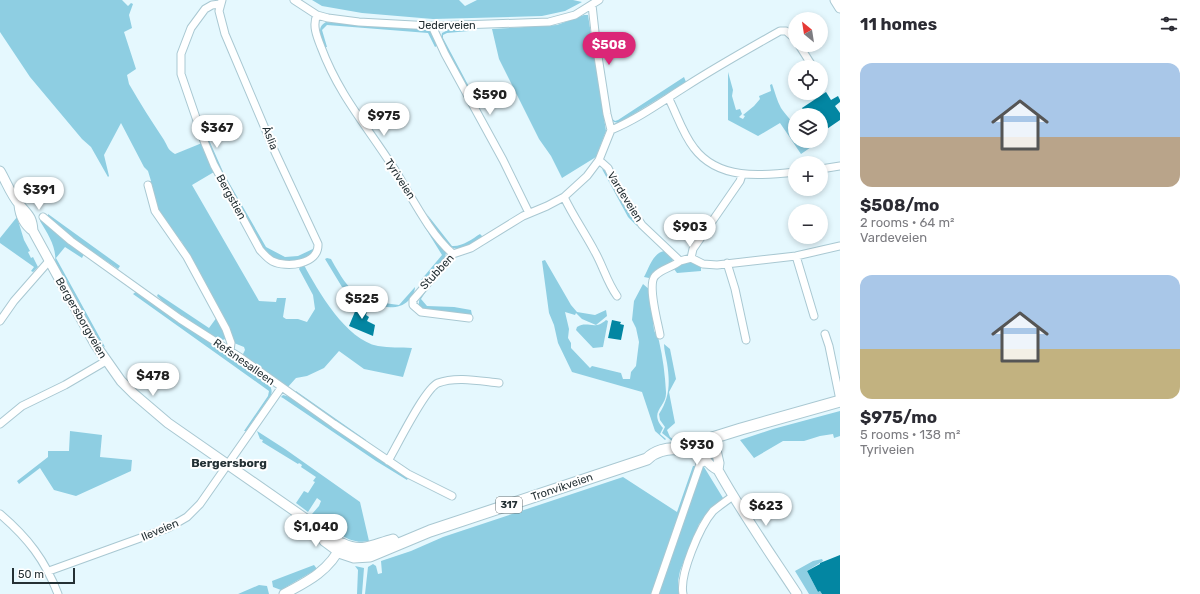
<!DOCTYPE html>
<meta charset="utf-8">
<style>
body{margin:0;font-family:Rubik,sans-serif;background:#f2f2f3;color:#2b2b33;height:100vh;display:flex;flex-direction:column;font-size:15px;white-space:nowrap}
*{box-sizing:border-box;margin:0}
p{font-size:13px;color:#7c7c81}
.icon{flex:none;width:22px;height:22px;fill:none;stroke:currentColor;stroke-width:2;stroke-linecap:round;stroke-linejoin:round}
.map{position:relative;flex:1;overflow:hidden}
.drawer{display:flex;flex-direction:column;background:#fff;width:360px}
.drawer>*{flex:none}
.needle{width:26px;rotate:330deg}
.controls{position:absolute;left:788px;top:12px;display:grid;gap:8px}
.controls a{display:grid;place-items:center;width:40px;height:40px;border-radius:50%;background:#fff;box-shadow:0 2px 6px #0003;font-size:20px}
.scale{position:absolute;left:12px;bottom:10px;width:63px;box-sizing:border-box;padding-left:4px;border:2px solid #243034;border-top:0;font-size:11px;line-height:14px;white-space:nowrap;color:#243034;-webkit-text-stroke:3px #fff;paint-order:stroke}
.price{position:absolute;translate:-50% -34px;padding:0 9px;border-radius:14px;background:#fff;color:#222;font-size:13px;line-height:26px;filter:drop-shadow(0 1px 2px #0008)}
.price::after{content:'';position:absolute;left:50%;top:24px;width:12px;height:9px;margin-left:-6px;background:inherit;clip-path:polygon(0 0,100% 0,50% 100%)}
.price.current{background:#db2777;color:#fff}
ul{padding:0;list-style:none}
li{display:grid;align-content:center;gap:8px;height:212px;padding:0 20px}
li span{display:grid;place-items:center;height:124px;border-radius:12px;color:#555}
li>.icon{margin-inline-start:auto}
span .icon{width:72px;height:72px;fill:#fffc;stroke-width:1}
li b{font-size:17px}
h2{display:flex;justify-content:space-between;align-items:center;height:48px;padding:0 20px;font-size:17px}
main{display:flex;flex:1;min-height:0}
.map>svg:first-child{display:block}
</style>
<main>
<div class="map">
<svg width="840" height="594" viewBox="0 0 840 594">
<rect width="100%" height="100%" fill="#e5f8fe"/>
<path fill="#8ecee2" d="M 0,0 L 122,0 L 128,6 L 131,3 L 133,4 L 129,15 L 132,28 L 124,32 L 136,69 L 127,75 L 129,84 C 140,103 152,122 164,140 C 168,147 168,150 175,154 L 202,143 L 214,172 L 192,185 L 259,301 L 276,302 L 277,298 L 286,298 L 283,317 L 286,319 L 298,319 L 307,322 L 315,309 L 313,295 L 299,269 L 301,265 L 304,265 C 318,291 346,340 378,346 C 389,348 401,347 412,348 L 403,377 L 364,369 L 339,351 L 324,368 L 307,376 L 296,378 L 287,388 L 242,356 L 245,350 L 244,347 L 234,343 L 184,249 L 182,242 L 175,237 L 156,208 L 149,183 L 151,181 L 148,171 L 144,167 L 121,123 L 104,155 L 109,176 L 108,177 L 91,147 L 82,139 L 30,77 L 0,32 Z
M 312,0 L 459,0 L 465,6 L 477,0 L 573,0 L 582,2 L 565,11 L 542,16 L 433,19 L 362,13 L 322,6 Z
M 584,15 L 588,15 L 606,131 L 596,157 L 562,178 L 551,156 L 539,139 L 499,59 L 492,29 L 557,25 Z
M 326,22 L 428,30 L 431,32 L 437,46 L 435,47 L 428,33 L 327,25 L 322,30 L 327,47 L 325,47 C 322,38 315,28 326,22 Z
M 467,29 L 469,31 L 447,33 L 443,35 L 443,38 L 475,98 L 473,99 L 441,38 L 442,33 L 448,30 Z
M 728,72 L 733,90 L 732,96 L 736,110 L 740,109 L 742,114 L 739,117 L 743,119 L 745,116 L 743,115 L 754,106 L 760,99 L 759,96 L 771,91 L 770,85 L 772,84 C 775,92 777,101 781,108 C 792,124 795,119 795,141 L 805,141 L 806,143 L 810,141 L 820,141 L 801,154 L 780,123 L 758,136 L 728,120 Z
M 684,77 L 686,82 L 619,123 L 614,122 L 611,119 L 611,118 L 615,121 L 618,120 Z
M 205,131 L 224,174 L 266,247 L 285,257 L 298,256 L 315,248 C 310,263 285,265 273,259 C 270,258 267,255 265,253 L 218,169 L 203,132 Z
M 602,169 L 606,171 L 635,219 L 637,226 L 628,217 Z
M 426,213 L 452,246 C 462,247 472,239 480,234 L 484,238 C 477,242 469,248 461,249 C 444,251 434,225 426,213 Z
M 48,214 L 120,266 L 118,269 L 66,234 L 48,217 Z
M 17,217 L 24,240 L 30,251 L 28,252 L 31,258 L 33,257 L 38,267 L 33,272 L 31,271 L 34,267 L 0,243 L 0,238 Z
M 41,219 L 84,254 L 82,258 L 65,247 L 56,258 L 105,347 C 96,344 62,276 55,262 C 57,248 48,234 40,221 Z
M 421,221 L 423,221 L 446,253 C 445,262 431,278 421,280 L 442,255 Z
M 664,251 L 672,258 L 673,262 L 649,278 L 644,277 C 649,268 653,253 664,251 Z
M 327,258 L 331,259 C 351,295 357,300 399,305 L 415,287 C 415,292 412,297 408,301 C 393,316 357,301 345,287 L 342,287 L 325,259 Z
M 545,260 L 571,305 L 577,312 L 595,315 L 606,310 L 607,316 L 596,325 L 582,319 L 576,313 L 575,315 L 565,312 L 569,329 L 568,338 L 571,343 L 571,348 L 590,368 L 592,366 L 621,373 L 623,379 L 630,379 L 631,372 L 636,366 L 639,342 L 636,328 L 632,320 L 634,301 L 643,284 L 650,290 C 652,303 652,317 654,330 C 655,334 658,336 659,341 C 663,358 665,375 666,392 C 667,407 648,411 663,428 L 660,434 L 666,439 L 665,440 L 655,431 L 642,392 L 572,372 L 558,343 L 554,325 L 549,313 L 542,261 Z
M 688,261 L 701,266 L 701,271 L 677,273 L 674,269 L 680,264 Z
M 438,275 L 440,276 L 430,285 L 421,299 L 427,306 L 454,307 L 471,310 L 472,315 L 423,310 L 419,306 C 417,294 431,284 438,275 Z
M 137,291 L 261,376 C 266,381 274,387 271,395 L 246,431 L 244,431 L 268,396 L 269,391 L 133,294 Z
M 158,294 L 209,328 L 217,317 L 228,338 L 220,341 L 165,304 L 157,296 Z
M 606,320 L 608,321 L 603,347 L 593,348 L 576,330 L 577,327 C 588,320 594,331 606,320 Z
M 664,344 L 670,349 L 676,379 L 669,392 L 675,423 L 667,430 L 670,437 L 674,440 L 672,441 L 662,433 L 665,427 L 660,420 L 659,414 C 670,397 670,382 667,363 C 666,357 664,350 664,344 Z
M 296,391 L 366,440 L 364,441 L 295,393 Z
M 283,395 L 290,397 L 408,478 L 407,480 L 376,461 L 283,398 L 281,397 Z
M 840,411 L 840,436 L 834,438 L 833,434 L 820,436 L 804,441 L 783,441 L 754,458 L 740,440 L 773,429 Z
M 70,431 L 102,435 L 100,457 L 132,460 L 131,471 L 76,496 L 54,490 L 40,468 L 19,484 L 17,481 L 48,457 L 48,451 L 69,451 Z
M 257,431 L 285,449 L 360,502 L 369,541 C 348,546 331,527 314,516 L 312,514 L 319,506 L 321,501 L 317,498 L 308,512 L 296,503 L 304,491 L 308,493 L 315,482 L 313,481 L 316,477 L 301,467 L 302,465 L 299,463 L 298,464 L 262,442 L 263,440 L 260,439 Z
M 693,466 L 696,466 L 652,594 L 365,594 L 368,567 L 373,564 L 376,566 L 378,574 L 382,573 L 381,561 L 411,551 L 443,537 L 623,477 L 677,512 Z
M 702,467 L 704,467 L 723,498 L 708,512 L 699,524 L 680,571 L 678,581 L 679,594 L 657,594 Z
M 822,559 L 823,561 L 807,571 L 818,592 L 820,591 L 822,594 L 809,594 L 795,571 L 813,561 Z
M 314,565 L 317,569 L 281,590 L 273,587 L 272,581 Z
M 355,566 L 364,568 L 362,594 L 357,594 L 358,570 Z
M 259,585 L 267,586 L 269,594 L 238,594 Z"/>
<path fill="#0386a2" d="M 826,92 L 831,100 L 838,96 L 840,100 L 840,102 L 835,106 L 840,113 L 840,120 L 821,133 L 821,115 L 807,115 L 802,108 Z
M 359,302 L 369,306 L 366,315 L 369,317 L 367,321 L 375,325 L 373,336 L 349,326 Z
M 612,320 L 621,322 L 620,324 L 624,325 L 621,340 L 608,338 Z
M 840,555 L 840,594 L 822,594 L 820,591 L 818,592 L 807,571 L 820,564 L 820,563 Z"/>
<g fill="none" stroke-linecap="round" stroke-linejoin="round">
<defs>
<path id="minor" d="M 294,0 L 317,15 L 328,18 L 359,22 L 432,26 L 549,22 L 575,15 L 599,0
M 220,4 L 212,5 L 205,9 L 191,28 L 181,54 L 181,74 L 204,141 L 214,165 L 260,250 C 264,254 267,258 272,261 C 286,268 319,265 318,244 L 275,152 L 225,34 L 219,11 L 222,0
M 592,5 L 597,50 L 607,114 L 611,130 L 599,160 L 608,168 L 621,194 L 642,225 L 680,261 L 691,258 L 703,264 L 717,265 L 796,256 L 840,246
M 317,15 C 312,25 317,37 321,47 C 339,95 366,125 393,167 C 411,195 428,232 453,254
M 432,26 L 445,54 L 503,160 L 529,213
M 799,45 L 811,64
M 669,99 C 677,115 683,134 694,148 C 718,180 761,176 795,172
M 611,130 C 638,119 661,102 685,87 C 716,67 748,49 780,31 L 786,31 L 795,39
M 821,169 L 840,166
M 148,185 L 155,211 L 187,257 L 226,329 L 231,343 L 230,351
M 564,197 C 573,216 585,233 595,252 C 603,266 607,282 617,296
M 43,217 L 71,241 L 180,319 L 241,358 L 334,424 L 408,474 L 452,496
M 796,256 L 814,316
M 691,258 L 693,249 L 740,181 L 742,175
M 727,263 L 735,289 L 746,340
M 469,318 L 421,312 L 413,305 L 413,300 L 453,254 L 471,248 L 523,216 L 547,206 L 564,197 L 587,176 L 599,160
M 0,321 L 14,301 L 49,261
M 825,334 L 829,346 L 840,400
M 660,335 C 658,323 647,285 655,276 C 661,269 673,267 680,261
M 0,424 L 22,406 L 65,385 L 106,361
M 388,461 C 397,446 425,388 438,383 C 456,376 480,381 499,383
M 0,514 C 28,538 45,560 58,594
M 49,571 L 168,528 L 187,517 L 200,504 L 281,388
M 655,594 L 700,464 L 706,461
M 683,594 C 679,575 700,526 713,511 C 719,506 726,501 733,496"/>
<path id="tertiary" d="M 835,0 L 840,8
M 0,171 C 6,181 11,195 19,204 C 28,215 32,216 33,231 L 95,344 L 121,381 L 134,394 L 168,423 L 342,544 C 330,570 309,581 284,594
M 19,205 C 20,216 25,225 33,231
M 713,437 L 719,463 L 718,470
M 698,443 C 703,455 706,464 718,470 C 742,513 770,553 797,594
M 313,525 L 324,541 L 339,552"/>
<path id="primary" d="M 342,544 C 362,554 374,545 393,540
M 339,552 L 354,557 L 370,556 L 430,531 L 647,459 C 655,451 667,448 677,449 L 741,429 L 840,401"/>
</defs>
<use href="#minor" stroke="#a9c8d2" stroke-width="9"/>
<use href="#tertiary" stroke="#a9c8d2" stroke-width="11"/>
<use href="#primary" stroke="#a9c8d2" stroke-width="13"/>
<use href="#minor" stroke="#fff" stroke-width="7"/>
<use href="#tertiary" stroke="#fff" stroke-width="9"/>
<use href="#primary" stroke="#fff" stroke-width="11"/>
</g>
<g text-anchor="middle" dominant-baseline="central" stroke-width="4" stroke-linejoin="round" paint-order="stroke">
<rect fill="#fff" stroke="#666e71" stroke-width="1" x="496" y="497" width="26" height="16" rx="3"/>
<g font-size="10" font-weight="bold" fill="#243034">
<text x="509" y="505">317</text>
</g>
<g font-size="11" fill="#243034" stroke="#fff">
<text x="447" y="25">Jederveien</text>
<text transform="translate(270 138) rotate(68)">Åslia</text>
<text transform="translate(400 179) rotate(57)">Tyriveien</text>
<text transform="translate(231 197) rotate(61)">Bergstien</text>
<text transform="translate(625 197) rotate(58)">Vardeveien</text>
<text transform="translate(437 272) rotate(-47)">Stubben</text>
<text transform="translate(81 318) rotate(60)">Bergersborgveien</text>
<text transform="translate(244 362) rotate(35)">Refsnesalleen</text>
<text transform="translate(562 487) rotate(-19)">Tronvikveien</text>
<text transform="translate(160 530) rotate(-23)">Ileveien</text>
</g>
<g font-size="12" font-weight="bold" fill="#243034" stroke="#fff">
<text x="229" y="463">Bergersborg</text>
</g>
</g>
</svg>
<div class="controls">
<a><svg class="needle" viewBox="-14 -14 28 28"><path d="M0-13l5 13h-10z" fill="#e53935"/><path d="M0 13l5-13h-10z" fill="#7c7c81"/></svg></a>
<a><svg class="icon" aria-label="locate" viewBox="0 0 24 24"><circle cx="12" cy="12" r="6"/><path d="M12 2v4M12 18v4M2 12h4M18 12h4"/></svg></a>
<a><svg class="icon" aria-label="layers" viewBox="0 0 24 24"><path d="M12 4l9 5-9 5-9-5zM3 14l9 5 9-5"/></svg></a>
<a>+</a>
<a>−</a>
</div>
<div class="scale">50 m</div>
<b class="price current" style="left:609px;top:66px">$508</b>
<b class="price" style="left:490px;top:116px">$590</b>
<b class="price" style="left:384px;top:137px">$975</b>
<b class="price" style="left:217px;top:149px">$367</b>
<b class="price" style="left:39px;top:211px">$391</b>
<b class="price" style="left:690px;top:248px">$903</b>
<b class="price" style="left:362px;top:320px">$525</b>
<b class="price" style="left:153px;top:397px">$478</b>
<b class="price" style="left:697px;top:466px">$930</b>
<b class="price" style="left:766px;top:527px">$623</b>
<b class="price" style="left:316px;top:548px">$1,040</b>
</div>
<section class="drawer">
<h2>11 homes<svg class="icon" aria-label="filters" viewBox="0 0 24 24"><path d="M4 7h16M4 17h16"/><circle cx="9" cy="7" r="2"/><circle cx="15" cy="17" r="2"/></svg></h2>
<ul>
<li><span style="background:linear-gradient(#a9c7e8 60%,#b9a48a 0)"><svg class="icon" aria-label="home" viewBox="0 0 24 24"><path d="M3 11l9-7 9 7M6 9v11h12V9"/></svg></span><div><b>$508/mo</b><p>2 rooms · 64 m²</p><p>Vardeveien</p></div></li>
<li><span style="background:linear-gradient(#a9c7e8 60%,#c2b280 0)"><svg class="icon" aria-label="home" viewBox="0 0 24 24"><path d="M3 11l9-7 9 7M6 9v11h12V9"/></svg></span><div><b>$975/mo</b><p>5 rooms · 138 m²</p><p>Tyriveien</p></div></li>
</ul>
</section>
</main>
